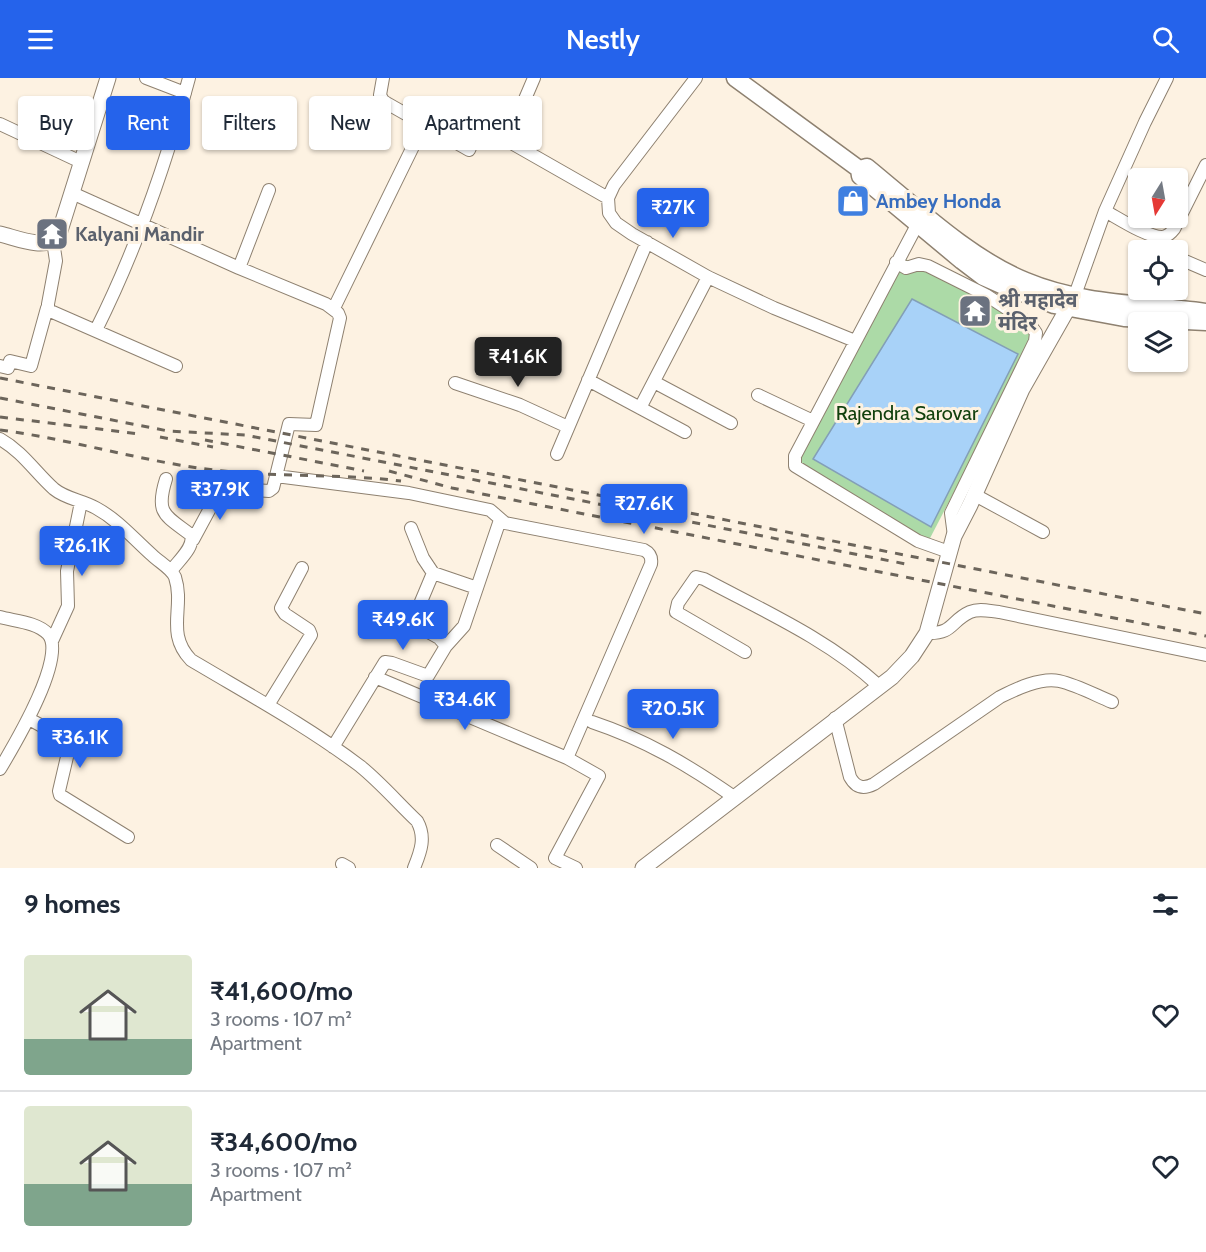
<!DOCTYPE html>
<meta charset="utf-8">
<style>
body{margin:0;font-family:Cabin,"Noto Sans Devanagari",sans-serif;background:#f6f6f7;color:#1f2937;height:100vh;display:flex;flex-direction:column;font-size:22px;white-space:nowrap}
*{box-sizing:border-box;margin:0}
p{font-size:20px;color:#747a83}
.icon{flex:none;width:33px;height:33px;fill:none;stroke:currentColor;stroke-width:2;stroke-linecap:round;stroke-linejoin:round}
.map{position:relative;height:790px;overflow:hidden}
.sheet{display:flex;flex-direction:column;background:#fff;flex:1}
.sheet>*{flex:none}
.hud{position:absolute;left:18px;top:18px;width:600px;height:54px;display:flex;gap:12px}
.needle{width:39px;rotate:191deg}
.fabs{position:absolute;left:1128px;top:90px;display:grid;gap:12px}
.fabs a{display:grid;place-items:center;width:60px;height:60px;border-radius:6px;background:#fff;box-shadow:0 2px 4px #0004;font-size:30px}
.price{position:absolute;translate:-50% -51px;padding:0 14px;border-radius:6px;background:#2563eb;color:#fff;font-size:20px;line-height:39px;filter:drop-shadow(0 2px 3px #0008)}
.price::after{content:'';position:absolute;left:50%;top:36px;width:18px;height:14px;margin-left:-9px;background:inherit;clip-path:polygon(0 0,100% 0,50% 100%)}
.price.current{background:#222;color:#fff}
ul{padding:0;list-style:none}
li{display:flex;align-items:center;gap:18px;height:150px;padding:0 24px}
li+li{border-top:2px solid #e0e1e3}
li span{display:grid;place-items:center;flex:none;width:168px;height:120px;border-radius:6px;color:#555}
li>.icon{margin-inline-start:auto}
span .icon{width:72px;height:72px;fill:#fffc;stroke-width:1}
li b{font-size:26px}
h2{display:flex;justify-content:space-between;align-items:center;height:72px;padding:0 24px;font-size:26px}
.tag{padding:0 21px;border-radius:6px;background:#fff;box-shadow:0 2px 4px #0004;font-size:21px;line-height:54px}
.tag.current{background:#2563eb;color:#fff}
header{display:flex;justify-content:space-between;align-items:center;height:78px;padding:0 24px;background:#2563eb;color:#fff;font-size:27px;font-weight:600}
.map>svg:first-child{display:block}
</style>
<header><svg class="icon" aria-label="menu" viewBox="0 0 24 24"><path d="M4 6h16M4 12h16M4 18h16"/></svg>Nestly<svg class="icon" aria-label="search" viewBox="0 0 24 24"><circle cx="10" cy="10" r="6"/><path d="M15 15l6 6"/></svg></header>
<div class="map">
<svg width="1206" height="790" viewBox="0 0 1206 790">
<rect width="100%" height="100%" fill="#fdf2e2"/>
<path fill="#acdaa7" d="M 900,178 L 1026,244 L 1034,260 L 927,466 L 791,386 Z"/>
<path fill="#a8d2f8" stroke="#839fb7" stroke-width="1.5" d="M 912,221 L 1018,276 L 931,449 L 813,381 Z"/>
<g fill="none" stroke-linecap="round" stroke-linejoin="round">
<defs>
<path id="minor" d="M 146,0 L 185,15
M 383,0 L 380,17 L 383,23 L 469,72 L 480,47 L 608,120
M 696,0 L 614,107 L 608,120 L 609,135 L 616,145 L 632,156 L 708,199 L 774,230 L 855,263
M 522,28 L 534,0
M 0,46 L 81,84
M 72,115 L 239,190 L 326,226 L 338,235 L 340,240 L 316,347 L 289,346 L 273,410 L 269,413 L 221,410 L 193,462
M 1105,133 C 1118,140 1148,160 1163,159 C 1168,158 1171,155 1174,151 L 1206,87
M 917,147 L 795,378 L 795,388 L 918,463 L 949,474
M 1164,159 L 1167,172
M 53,163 L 56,183 L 48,226 L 48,232 L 176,288
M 1178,180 L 1206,192
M 896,184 L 906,190 L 919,186 L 928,188 L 986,217 L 1029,245 L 1036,255 L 1035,263 L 951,435 L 954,458
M 239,190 L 269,112
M 1075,217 L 1105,133 L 1145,44 L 1167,0
M 334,230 L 424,46
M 96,252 C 136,172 166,86 189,0
M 0,288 L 8,290 L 10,283 L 31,288 L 47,230
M 588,302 L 685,354
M 654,304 L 731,345
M 455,305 L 520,327 L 568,349
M 758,317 L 813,343
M 640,330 L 708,199
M 0,361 C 23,374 35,394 54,411 C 66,421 82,422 96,430 C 118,442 133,460 152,477 C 159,484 171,490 175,499 C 185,530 165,555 191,582 C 248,616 307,648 360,688 C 380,704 398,725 417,743 C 426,759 421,773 414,790
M 557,376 L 647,164
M 276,398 L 409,415 L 490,432 L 505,445 L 644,472 C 650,475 652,479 651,486 L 567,680 L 599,698 L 555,780 L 576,790
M 166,401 C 155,436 165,437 191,457 C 195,469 178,483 171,493
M 975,417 L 1043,454
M 411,450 L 423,480 L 433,495 L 477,510
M 0,539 C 14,543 37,544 48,556 C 68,578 13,669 0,691
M 927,555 C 954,556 950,543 970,534 C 979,530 989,533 999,534 L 1206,577
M 52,563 L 68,528 L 67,493 L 81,424
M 446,568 L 464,548 L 500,442
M 745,574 L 676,534 L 678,525 L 696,499 L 704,501 C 764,533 829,562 879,608
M 375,599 L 567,680
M 268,627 L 311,557 L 309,552 L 285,536 L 281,530 L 302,490
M 835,640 L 850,699 C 856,710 864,711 874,706 L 1000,619 C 1016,611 1041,599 1059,603 C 1077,607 1095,617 1112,624
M 29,641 L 66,661 L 70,666 L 59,713 L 60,717 L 128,759
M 592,644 C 646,662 688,687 734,719
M 333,669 L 385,584 L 392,585 L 428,598 L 446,568 L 439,560 L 412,545 L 433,495
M 497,767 L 531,790
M 342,786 L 349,790"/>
<path id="major" d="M 0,156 C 17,160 43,172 58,159 L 108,0
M 643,790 L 892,599 L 912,578 L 927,555 L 954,458 L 970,427 L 1022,311 L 1068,230"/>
<path id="highway" d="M 735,0 L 859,91 L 860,98 L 962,183 L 983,199 L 1001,207 L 1054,227 L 1124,240 L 1206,244
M 860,91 L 867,89 C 915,128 969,180 1026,203 C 1083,227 1146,225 1206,234"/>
</defs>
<use href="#minor" stroke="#8e8170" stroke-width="14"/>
<use href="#major" stroke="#8e8170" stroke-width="17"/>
<use href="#highway" stroke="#8e8170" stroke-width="19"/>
<use href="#minor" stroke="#fff" stroke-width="12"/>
<use href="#major" stroke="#fff" stroke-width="15"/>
<use href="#highway" stroke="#fff" stroke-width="16"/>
<path stroke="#6c655b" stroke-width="3" stroke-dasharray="8 8" stroke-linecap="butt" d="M 0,300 L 1206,536
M 0,320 L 168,353 L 245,357 L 911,487
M 0,339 L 140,356
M 0,352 C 69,361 137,382 206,391 C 270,400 336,395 401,403
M 160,359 L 213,369
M 205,362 L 364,393
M 389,393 L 452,410 L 1206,558"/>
</g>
<defs>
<symbol id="shop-square" viewBox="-11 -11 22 22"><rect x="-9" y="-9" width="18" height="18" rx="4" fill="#3f7fe0" stroke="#fdf2e2"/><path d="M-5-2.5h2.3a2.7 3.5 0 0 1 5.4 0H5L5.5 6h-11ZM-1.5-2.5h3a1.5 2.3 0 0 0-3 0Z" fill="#fff"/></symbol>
<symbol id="temple-square" viewBox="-11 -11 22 22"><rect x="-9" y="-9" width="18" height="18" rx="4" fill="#6b7280" stroke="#fdf2e2"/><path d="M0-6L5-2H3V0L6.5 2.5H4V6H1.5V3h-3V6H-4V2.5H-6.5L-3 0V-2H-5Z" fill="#fff"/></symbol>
</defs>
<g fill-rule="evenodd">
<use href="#shop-square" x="834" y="104" width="38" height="38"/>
<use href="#temple-square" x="33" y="137" width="38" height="38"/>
<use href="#temple-square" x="956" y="214" width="38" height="38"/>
</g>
<g text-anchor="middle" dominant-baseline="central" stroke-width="6" stroke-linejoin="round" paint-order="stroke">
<g font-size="20" font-weight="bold" fill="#366cbe" stroke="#fdf2e2" text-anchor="start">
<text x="876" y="123">Ambey Honda</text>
</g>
<g font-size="20" font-weight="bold" fill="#5b616d" stroke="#fdf2e2" text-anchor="start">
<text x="75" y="156">Kalyani Mandir</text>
<text x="998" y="222">श्री महादेव<tspan x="998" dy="23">मंदिर</tspan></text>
</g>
<g font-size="20" fill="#11400d" stroke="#fdf2e2">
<text x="907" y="335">Rajendra Sarovar</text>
</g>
</g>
</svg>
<div class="fabs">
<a><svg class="needle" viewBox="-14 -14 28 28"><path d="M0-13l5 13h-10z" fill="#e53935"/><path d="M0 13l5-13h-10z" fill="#747a83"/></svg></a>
<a><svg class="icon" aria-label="locate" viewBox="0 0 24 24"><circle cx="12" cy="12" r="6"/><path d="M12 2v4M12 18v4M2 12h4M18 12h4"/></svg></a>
<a><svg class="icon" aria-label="layers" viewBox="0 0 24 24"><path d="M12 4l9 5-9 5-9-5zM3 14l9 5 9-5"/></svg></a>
</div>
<b class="price" style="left:673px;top:161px">₹27K</b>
<b class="price current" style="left:518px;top:310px">₹41.6K</b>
<b class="price" style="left:220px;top:443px">₹37.9K</b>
<b class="price" style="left:644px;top:457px">₹27.6K</b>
<b class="price" style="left:82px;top:499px">₹26.1K</b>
<b class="price" style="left:403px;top:573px">₹49.6K</b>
<b class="price" style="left:465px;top:653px">₹34.6K</b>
<b class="price" style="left:673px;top:662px">₹20.5K</b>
<b class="price" style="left:80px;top:691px">₹36.1K</b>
<div class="hud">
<a class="tag">Buy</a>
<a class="tag current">Rent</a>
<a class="tag">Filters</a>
<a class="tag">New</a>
<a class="tag">Apartment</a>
</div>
</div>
<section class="sheet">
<h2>9 homes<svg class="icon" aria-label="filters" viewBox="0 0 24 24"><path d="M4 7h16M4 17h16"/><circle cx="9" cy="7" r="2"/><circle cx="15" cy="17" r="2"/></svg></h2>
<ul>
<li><span style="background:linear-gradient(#dfe7d0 70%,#7fa58c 0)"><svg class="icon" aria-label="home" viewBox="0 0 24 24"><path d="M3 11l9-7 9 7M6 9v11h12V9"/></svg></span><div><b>₹41,600/mo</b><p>3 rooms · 107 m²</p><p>Apartment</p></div><svg class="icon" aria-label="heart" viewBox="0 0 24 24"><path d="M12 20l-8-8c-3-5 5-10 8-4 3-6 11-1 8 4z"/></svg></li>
<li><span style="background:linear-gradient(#dfe7d0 65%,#7fa58c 0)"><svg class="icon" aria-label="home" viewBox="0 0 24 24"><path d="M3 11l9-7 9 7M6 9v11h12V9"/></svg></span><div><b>₹34,600/mo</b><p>3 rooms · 107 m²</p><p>Apartment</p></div><svg class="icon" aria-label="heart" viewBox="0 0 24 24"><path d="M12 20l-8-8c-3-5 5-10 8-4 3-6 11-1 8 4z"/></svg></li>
</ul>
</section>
